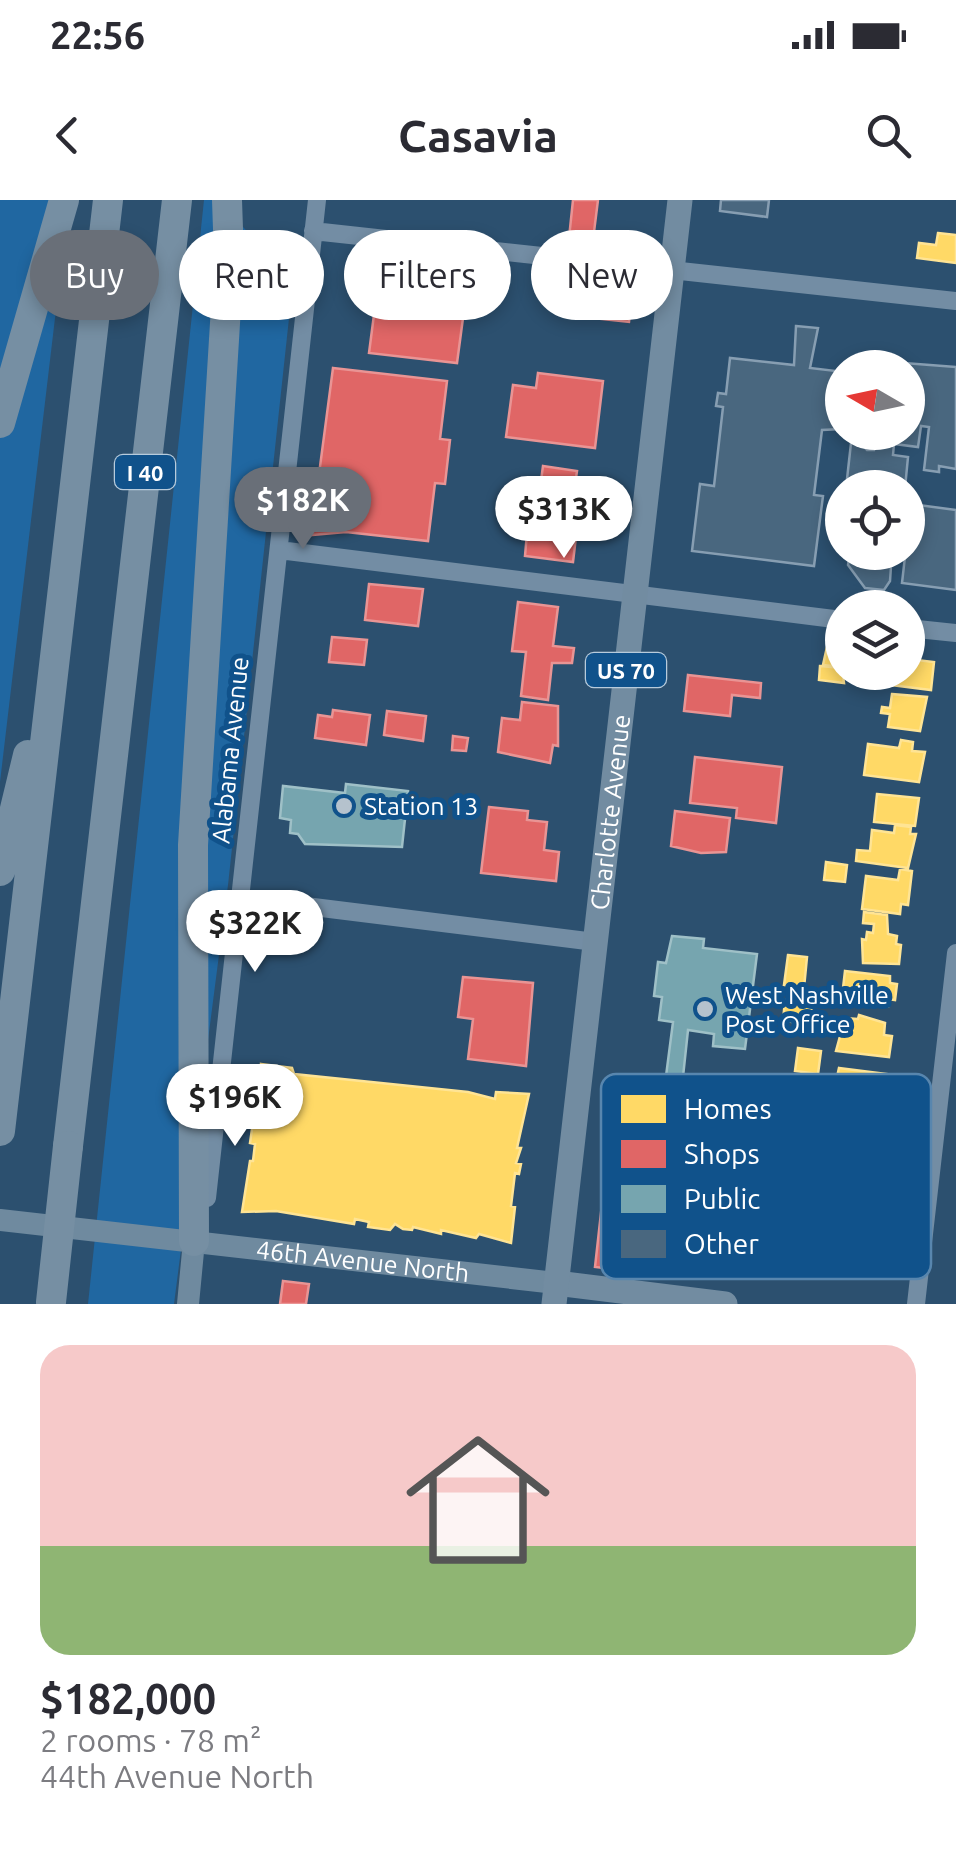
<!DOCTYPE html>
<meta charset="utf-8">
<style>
body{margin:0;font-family:Ubuntu,sans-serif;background:#f2f2f3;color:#2b2b33;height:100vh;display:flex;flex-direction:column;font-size:38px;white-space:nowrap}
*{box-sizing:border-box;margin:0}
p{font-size:32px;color:#7c7c81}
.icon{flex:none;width:55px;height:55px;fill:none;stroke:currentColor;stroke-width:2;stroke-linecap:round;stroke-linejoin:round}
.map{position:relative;height:1104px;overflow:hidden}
.drawer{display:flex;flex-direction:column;background:#fff;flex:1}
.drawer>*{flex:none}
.banner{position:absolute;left:30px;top:30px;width:898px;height:90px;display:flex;gap:20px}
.needle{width:65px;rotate:279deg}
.controls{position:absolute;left:825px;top:150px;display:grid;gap:20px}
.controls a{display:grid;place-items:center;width:100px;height:100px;border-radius:50%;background:#fff;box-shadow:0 5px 15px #0003;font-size:50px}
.price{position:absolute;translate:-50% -85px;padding:0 22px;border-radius:35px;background:#fff;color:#222;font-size:32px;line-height:65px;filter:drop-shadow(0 2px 5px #0008)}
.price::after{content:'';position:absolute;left:50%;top:60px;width:30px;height:22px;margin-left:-15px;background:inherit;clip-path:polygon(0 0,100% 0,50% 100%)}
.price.current{background:#696f78;color:#fff}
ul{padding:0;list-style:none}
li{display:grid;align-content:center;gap:20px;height:530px;padding:0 40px}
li+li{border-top:2px solid #e1e1e2}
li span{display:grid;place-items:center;height:310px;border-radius:30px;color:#555}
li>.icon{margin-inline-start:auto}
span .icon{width:180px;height:180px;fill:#fffc;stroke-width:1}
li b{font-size:42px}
.tag{padding:0 35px;border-radius:45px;background:#fff;box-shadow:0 5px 15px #0003;font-size:35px;line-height:90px}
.tag.current{background:#696f78;color:#fff}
.status{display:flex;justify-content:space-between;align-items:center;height:70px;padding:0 50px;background:#fff;direction:ltr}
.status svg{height:28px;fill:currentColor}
header{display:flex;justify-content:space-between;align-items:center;height:130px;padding:0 40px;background:#fff;font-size:45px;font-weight:700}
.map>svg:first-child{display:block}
</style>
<div class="status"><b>22:56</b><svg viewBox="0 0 49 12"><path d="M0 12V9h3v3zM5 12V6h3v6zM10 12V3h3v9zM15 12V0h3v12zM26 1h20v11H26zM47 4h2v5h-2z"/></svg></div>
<header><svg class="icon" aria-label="back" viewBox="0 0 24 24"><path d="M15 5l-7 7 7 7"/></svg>Casavia<svg class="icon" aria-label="search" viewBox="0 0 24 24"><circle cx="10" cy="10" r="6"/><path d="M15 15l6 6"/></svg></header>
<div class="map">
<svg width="956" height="1104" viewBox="0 0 956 1104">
<rect width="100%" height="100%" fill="#2c506f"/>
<path fill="#2067a1" d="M 0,0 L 69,0 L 0,582 Z
M 204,0 L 218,0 L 293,81 L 228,685 L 174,1104 L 88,1104 Z"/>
<path fill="#ffd966" stroke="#ffe494" stroke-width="2.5" d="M 938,33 L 956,35 L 956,63 L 917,58 L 919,43 L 936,45 Z
M 827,447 L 842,449 L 842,467 L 823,465 Z
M 908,459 L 934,462 L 931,490 L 851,480 L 852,472 L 908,472 Z
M 820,466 L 842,468 L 844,483 L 819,480 Z
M 892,494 L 927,497 L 920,531 L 888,527 L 890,514 L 881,513 L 882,507 L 890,508 Z
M 901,540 L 913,542 L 912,551 L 925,552 L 919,582 L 864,575 L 868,544 L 899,548 Z
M 877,594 L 919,598 L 915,626 L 874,622 Z
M 895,625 L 911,627 L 910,634 L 916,634 L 908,668 L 856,661 L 857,650 L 870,651 L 872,630 L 894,633 Z
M 826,662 L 847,665 L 845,682 L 824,680 Z
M 900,669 L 912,671 L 908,705 L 901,704 L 900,714 L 862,709 L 866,676 L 898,680 Z
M 864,712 L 887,715 L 888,734 L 897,736 L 896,744 L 901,745 L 899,764 L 863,763 L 862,739 L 866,740 L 867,732 L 873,733 L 874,724 L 863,723 Z
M 788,755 L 807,757 L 804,788 L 784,785 Z
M 845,771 L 890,776 L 890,783 L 897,784 L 895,800 L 888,799 L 888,806 L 848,801 L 842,797 Z
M 785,800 L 812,804 L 810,824 L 783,821 Z
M 859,815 L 885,823 L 884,835 L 892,836 L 889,857 L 836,851 L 845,818 L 858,819 Z
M 798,848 L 821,851 L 818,874 L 795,871 Z
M 261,864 L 292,868 L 294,874 L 468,892 L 495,899 L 496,892 L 529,894 L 517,948 L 521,948 L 516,963 L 521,964 L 519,974 L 515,973 L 511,1006 L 515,1007 L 511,1043 L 479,1034 L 476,1038 L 441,1030 L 441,1034 L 413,1027 L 412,1030 L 403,1029 L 395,1024 L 390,1030 L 368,1027 L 369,1022 L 355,1019 L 354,1024 L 276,1011 L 242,1012 L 250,961 L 253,961 L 255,944 L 250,943 L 253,922 L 258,923 Z
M 839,868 L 887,874 L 881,909 L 843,905 L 844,896 L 833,895 Z"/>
<path fill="#e06666" stroke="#e99494" stroke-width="2.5" d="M 573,0 L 598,0 L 593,40 L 569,38 Z
M 575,90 L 632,96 L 629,122 L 573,116 Z
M 375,107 L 463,118 L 457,163 L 369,153 Z
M 333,168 L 447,181 L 440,239 L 450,240 L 445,284 L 435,283 L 428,341 L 346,332 L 311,335 Z
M 538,173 L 603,181 L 595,248 L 506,237 L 513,185 L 536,188 Z
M 543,266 L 577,271 L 574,292 L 540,288 Z
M 532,289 L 581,295 L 573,362 L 525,356 L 527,333 L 517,331 L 521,300 L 531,301 Z
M 369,384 L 423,389 L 418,426 L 365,420 Z
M 518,402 L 558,407 L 553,446 L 574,448 L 572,463 L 552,463 L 548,500 L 521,496 L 526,452 L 512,451 Z
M 332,437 L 367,440 L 364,465 L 329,462 Z
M 688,475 L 761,483 L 760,498 L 732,495 L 730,516 L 684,511 Z
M 522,502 L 558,506 L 558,546 L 553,545 L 550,563 L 498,552 L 502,518 L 520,520 Z
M 333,510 L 370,515 L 366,545 L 315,538 L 318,515 L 332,517 Z
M 387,511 L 426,516 L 423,541 L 384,535 Z
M 453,536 L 468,538 L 466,551 L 452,550 Z
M 695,557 L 782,567 L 776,623 L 736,618 L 737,608 L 690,603 Z
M 489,607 L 528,611 L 527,620 L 547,622 L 544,650 L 559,652 L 556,681 L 481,673 Z
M 675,611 L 730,618 L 726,652 L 701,653 L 671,646 Z
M 463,777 L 533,783 L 526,866 L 468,859 L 473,819 L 458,817 Z
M 607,959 L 673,967 L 667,1021 L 695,1024 L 689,1078 L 595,1067 Z
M 283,1081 L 309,1084 L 306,1104 L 280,1104 Z"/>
<path fill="#76a5af" stroke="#9fc0c7" stroke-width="2.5" d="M 346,584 L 408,591 L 402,647 L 305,644 L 298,634 L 290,633 L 291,620 L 280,618 L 283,586 L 345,593 Z
M 672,736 L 704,739 L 703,748 L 757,754 L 745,849 L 713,846 L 714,834 L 688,830 L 683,877 L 666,876 L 673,822 L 659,820 L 662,797 L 654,796 L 658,762 L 666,763 Z"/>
<path fill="#49677f" stroke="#879eb2" stroke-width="2.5" d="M 721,0 L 769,0 L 767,17 L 720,11 Z
M 796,126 L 818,128 L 810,168 L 836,171 L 831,213 L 842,214 L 842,229 L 822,230 L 814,295 L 823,296 L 814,366 L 692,351 L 700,284 L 714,286 L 723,207 L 716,206 L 718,193 L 726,194 L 730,158 L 794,165 Z
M 904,163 L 956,167 L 956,269 L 939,266 L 939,272 L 924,270 L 929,227 L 921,226 L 918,247 L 894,244 L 893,255 L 908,257 L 905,288 L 846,288 L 852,234 L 867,250 L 874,250 L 875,243 L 861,241 L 862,232 L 908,232 Z
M 911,304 L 956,310 L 956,390 L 902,383 Z
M 850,352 L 892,352 L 890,381 L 884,390 L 865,388 L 848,365 Z"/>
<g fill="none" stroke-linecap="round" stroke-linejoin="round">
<path stroke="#738da4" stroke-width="18" d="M 313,31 L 956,101
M 279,350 L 842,420
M 908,428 L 956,433
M 241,698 L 595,742
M 207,998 L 317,0
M 916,1104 L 956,753"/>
<g stroke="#6f8a9f" stroke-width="22">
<path id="s1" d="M 0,1020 L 556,1083"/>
<path d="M 188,1104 L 194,1041"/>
</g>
<g stroke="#728ca1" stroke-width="25">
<path d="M 556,1083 L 725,1104"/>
<path id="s2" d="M 554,1104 L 680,0"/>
</g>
<path stroke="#768fa3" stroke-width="30" d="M 0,223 L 64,0
M 0,671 L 28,555
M 0,931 L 108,0
M 68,946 L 177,0
M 194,1041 L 193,645 L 229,58 L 227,0"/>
<path stroke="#768fa3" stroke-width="30" d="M 51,1102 L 68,946"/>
</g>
<g fill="#b5c2cd" stroke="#10528b" stroke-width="4">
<circle cx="344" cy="606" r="10"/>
<circle cx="705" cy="809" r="10"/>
</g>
<g text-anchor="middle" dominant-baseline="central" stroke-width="10" stroke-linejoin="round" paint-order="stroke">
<g fill="#10528b" stroke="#b7cbdc" stroke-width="2.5">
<rect x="115" y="255" width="60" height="34" rx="8"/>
<rect x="586" y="453" width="80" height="34" rx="8"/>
</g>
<g font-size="22" font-weight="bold" fill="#fff">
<text x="145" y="272">I 40</text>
<text x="626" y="470">US 70</text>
</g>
<g font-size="25" fill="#fff" stroke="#10528b">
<text transform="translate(230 550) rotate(-84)">Alabama Avenue</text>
<text stroke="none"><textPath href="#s2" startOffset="495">Charlotte Avenue</textPath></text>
<text stroke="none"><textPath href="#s1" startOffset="365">46th Avenue North</textPath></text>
</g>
<g font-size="25" fill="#fff" stroke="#10528b" text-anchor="start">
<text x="364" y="606">Station 13</text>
<text x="725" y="795">West Nashville<tspan x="725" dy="29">Post Office</tspan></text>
</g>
</g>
<rect x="601" y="874" width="330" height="205" rx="15" fill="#10528b" stroke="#5886ae" stroke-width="2.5"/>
<rect x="621" y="895" width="45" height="28" fill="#ffd966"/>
<rect x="621" y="940" width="45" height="28" fill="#e06666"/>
<rect x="621" y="985" width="45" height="28" fill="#76a5af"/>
<rect x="621" y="1030" width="45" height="28" fill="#49677f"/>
<g font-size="28" fill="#fff">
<text x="684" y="919">Homes</text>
<text x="684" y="964">Shops</text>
<text x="684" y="1009">Public</text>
<text x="684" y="1054">Other</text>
</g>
</svg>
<div class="controls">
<a><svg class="needle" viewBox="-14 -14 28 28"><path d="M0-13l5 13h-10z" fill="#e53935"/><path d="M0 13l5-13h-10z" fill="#7c7c81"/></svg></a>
<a><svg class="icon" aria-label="locate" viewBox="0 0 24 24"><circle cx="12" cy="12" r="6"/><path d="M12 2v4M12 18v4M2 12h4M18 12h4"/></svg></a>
<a><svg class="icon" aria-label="layers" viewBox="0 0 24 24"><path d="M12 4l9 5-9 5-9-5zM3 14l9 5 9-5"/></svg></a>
</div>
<b class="price current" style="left:303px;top:352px">$182K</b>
<b class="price" style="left:564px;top:361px">$313K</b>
<b class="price" style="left:255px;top:775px">$322K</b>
<b class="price" style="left:235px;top:949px">$196K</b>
<div class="banner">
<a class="tag current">Buy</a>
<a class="tag">Rent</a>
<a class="tag">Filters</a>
<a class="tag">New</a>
</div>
</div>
<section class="drawer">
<ul>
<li><span style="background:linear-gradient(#f6c9c9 65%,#8fb573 0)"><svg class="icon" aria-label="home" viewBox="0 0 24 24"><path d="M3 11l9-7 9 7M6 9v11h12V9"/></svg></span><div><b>$182,000</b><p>2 rooms · 78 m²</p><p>44th Avenue North</p></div></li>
</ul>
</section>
